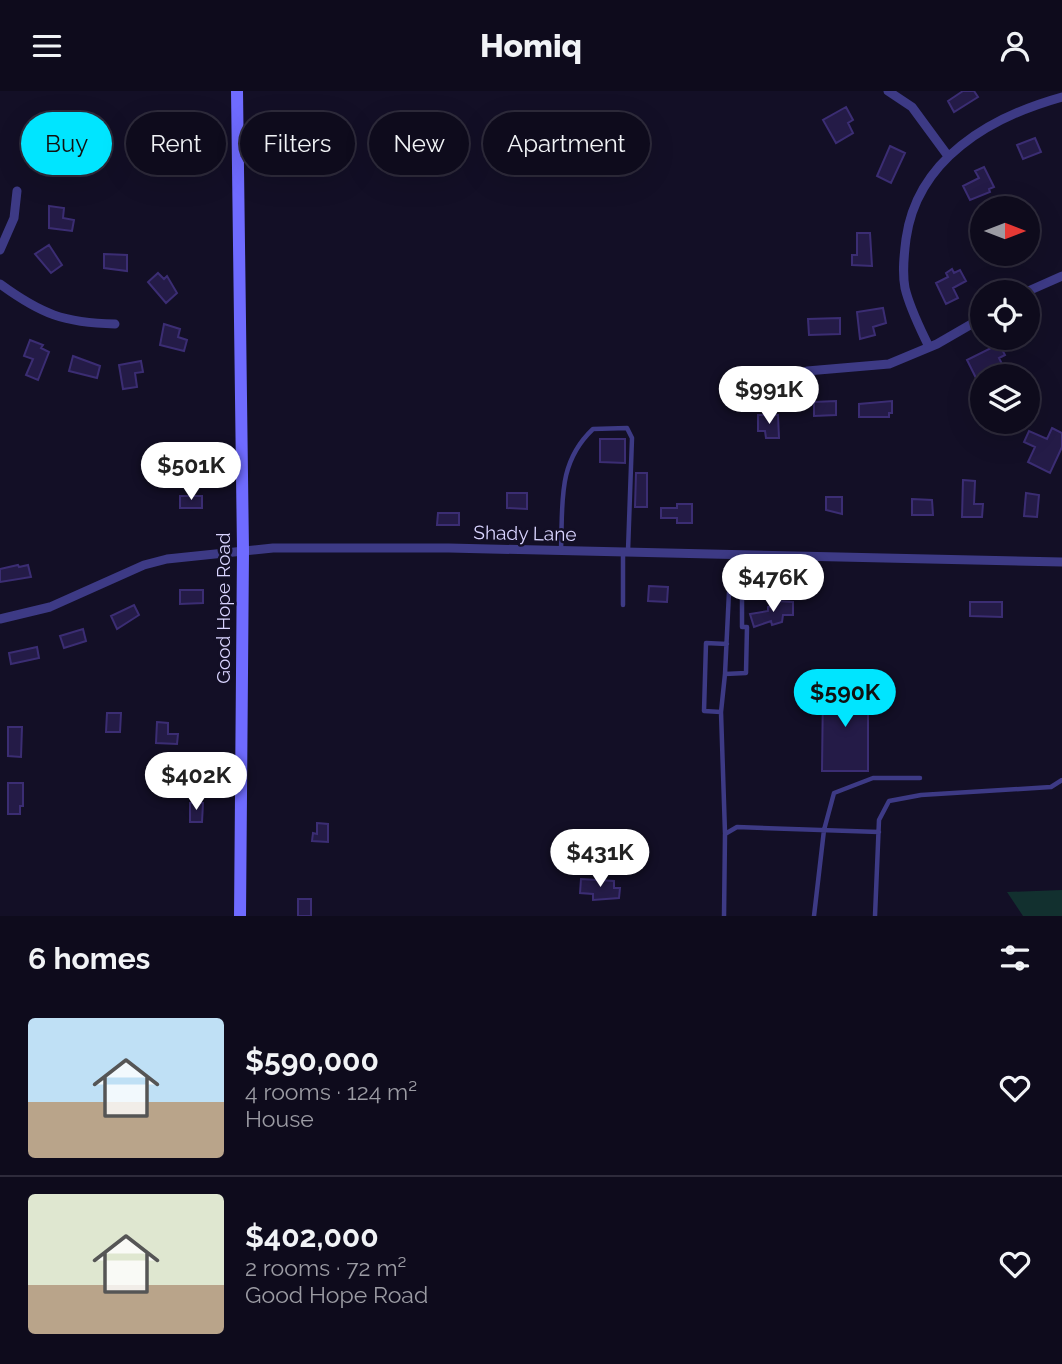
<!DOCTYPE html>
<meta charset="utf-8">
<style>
body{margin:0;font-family:Raleway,sans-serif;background:#171425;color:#f1f3f6;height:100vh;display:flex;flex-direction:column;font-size:26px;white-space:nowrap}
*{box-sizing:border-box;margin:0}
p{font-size:23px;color:#9b9ba3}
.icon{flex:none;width:38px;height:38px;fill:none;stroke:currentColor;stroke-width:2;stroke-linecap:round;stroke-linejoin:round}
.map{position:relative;height:825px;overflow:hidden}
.drawer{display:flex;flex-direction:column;background:#0e0b1c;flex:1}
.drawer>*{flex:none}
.banner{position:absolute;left:21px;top:21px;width:700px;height:63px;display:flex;gap:14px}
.needle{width:46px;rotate:90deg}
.controls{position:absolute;left:970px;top:105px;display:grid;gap:14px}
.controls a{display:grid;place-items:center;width:70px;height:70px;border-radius:50%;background:#0e0b1c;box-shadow:0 7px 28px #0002,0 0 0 2px #2e2b3b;font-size:35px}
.price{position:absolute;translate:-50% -60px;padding:0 16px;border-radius:24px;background:#fff;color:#222;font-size:23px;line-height:46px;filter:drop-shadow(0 2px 4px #0008)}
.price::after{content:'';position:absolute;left:50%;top:42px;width:21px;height:16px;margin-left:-10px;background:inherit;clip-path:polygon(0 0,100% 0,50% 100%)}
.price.current{background:#00e5ff;color:#111}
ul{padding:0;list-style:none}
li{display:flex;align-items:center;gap:21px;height:175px;padding:0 28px}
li+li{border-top:2px solid #2e2b3b}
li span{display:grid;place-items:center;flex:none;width:196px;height:140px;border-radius:7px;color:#555}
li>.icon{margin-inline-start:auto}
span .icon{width:84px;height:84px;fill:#fffc;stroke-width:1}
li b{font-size:30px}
h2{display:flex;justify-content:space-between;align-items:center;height:84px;padding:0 28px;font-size:30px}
.chip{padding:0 24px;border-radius:32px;background:#0e0b1c;box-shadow:0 7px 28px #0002,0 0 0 2px #2e2b3b;font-size:24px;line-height:63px}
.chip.current{background:#00e5ff;color:#111}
header{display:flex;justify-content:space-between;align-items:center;height:91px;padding:0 28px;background:#0e0b1c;font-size:32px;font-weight:800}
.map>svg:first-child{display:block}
</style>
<header><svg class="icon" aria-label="menu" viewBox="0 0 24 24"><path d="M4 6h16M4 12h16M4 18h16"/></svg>Homiq<svg class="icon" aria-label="person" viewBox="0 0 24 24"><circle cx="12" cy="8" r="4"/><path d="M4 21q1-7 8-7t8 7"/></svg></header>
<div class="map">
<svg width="1062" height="825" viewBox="0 0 1062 825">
<rect width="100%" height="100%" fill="#130f26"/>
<path fill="#12302f" d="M 1062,799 L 1062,825 L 1023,825 L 1007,801 Z"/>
<path fill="#241b47" stroke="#3b2d73" stroke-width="2" d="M 963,0 L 974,0 L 978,6 L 954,21 L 948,10 Z
M 846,16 L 853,29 L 848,32 L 853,42 L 836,52 L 823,29 Z
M 1035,47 L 1041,61 L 1023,68 L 1017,54 Z
M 890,55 L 905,62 L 891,92 L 877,85 Z
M 984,76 L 994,96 L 989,98 L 990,101 L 970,109 L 963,95 L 979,87 L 975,80 Z
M 49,115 L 64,117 L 63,127 L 74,129 L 72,140 L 49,137 Z
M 857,142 L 870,142 L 872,175 L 852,174 L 852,164 L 857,164 Z
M 49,154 L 62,174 L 51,182 L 35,163 Z
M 104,163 L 127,164 L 127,180 L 104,177 Z
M 952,178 L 954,182 L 960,179 L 966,190 L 953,197 L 958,207 L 946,213 L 936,192 L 948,186 L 946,182 Z
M 158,182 L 164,188 L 167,185 L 177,202 L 166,212 L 148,191 Z
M 883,217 L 886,232 L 873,236 L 875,244 L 860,248 L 857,221 Z
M 840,227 L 840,243 L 809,244 L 808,228 Z
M 164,233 L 180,238 L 178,246 L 187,249 L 184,260 L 160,254 Z
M 30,249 L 43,254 L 41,257 L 49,261 L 38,289 L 26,284 L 33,268 L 24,265 Z
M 999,253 L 1005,264 L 999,267 L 1005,279 L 992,285 L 982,285 L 982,299 L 967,269 Z
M 73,265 L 100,275 L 97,287 L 69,280 Z
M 141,270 L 143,281 L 135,282 L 137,296 L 123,298 L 119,274 Z
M 836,310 L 836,324 L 814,325 L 814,311 Z
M 892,310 L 892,322 L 889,322 L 889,326 L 859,326 L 859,313 Z
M 758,324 L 778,324 L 779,347 L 766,347 L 765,340 L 758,340 Z
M 1052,337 L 1062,342 L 1062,356 L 1050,382 L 1028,371 L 1035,356 L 1024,351 L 1029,340 L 1047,348 Z
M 600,348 L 625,348 L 625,372 L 600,371 Z
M 636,382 L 647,382 L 647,416 L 635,416 Z
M 963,389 L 975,390 L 974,413 L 983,413 L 982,426 L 962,426 Z
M 507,402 L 527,402 L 527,418 L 507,417 Z
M 1026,402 L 1039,404 L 1037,426 L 1024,425 Z
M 180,405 L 202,405 L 202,417 L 180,417 Z
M 826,406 L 842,406 L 842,423 L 826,419 Z
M 912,408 L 932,409 L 933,424 L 912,424 Z
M 677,413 L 692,413 L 692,432 L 677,432 L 677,427 L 661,427 L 661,417 L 677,417 Z
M 438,422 L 459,422 L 459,434 L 437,434 Z
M 18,474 L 19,476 L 28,474 L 31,486 L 0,491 L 0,478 Z
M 649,495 L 668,496 L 667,511 L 648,510 Z
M 180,499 L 203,499 L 203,512 L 180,513 Z
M 776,510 L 793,511 L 793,524 L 783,524 L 782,531 L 772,534 L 771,530 L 754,536 L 750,523 L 768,520 L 768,516 L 776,514 Z
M 970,511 L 1002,511 L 1002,526 L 970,525 Z
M 134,514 L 139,524 L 117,538 L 111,525 Z
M 83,538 L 86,550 L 64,557 L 60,545 Z
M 37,556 L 39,567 L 11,573 L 9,562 Z
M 823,596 L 868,596 L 868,680 L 822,680 Z
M 107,622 L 121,622 L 120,641 L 106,641 Z
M 157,631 L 168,632 L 168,643 L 178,643 L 177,653 L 156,652 Z
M 8,636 L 22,636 L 21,666 L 8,665 Z
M 190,671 L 204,671 L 203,691 L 175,688 L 175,677 L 190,678 Z
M 8,692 L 23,692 L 23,715 L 20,715 L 20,723 L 8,723 Z
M 190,712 L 203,712 L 202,731 L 190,731 Z
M 317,732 L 328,733 L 328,751 L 312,750 L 313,742 L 317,743 Z
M 581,788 L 614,790 L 614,797 L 620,797 L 619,807 L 593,809 L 593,803 L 580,802 Z
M 298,808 L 311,808 L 311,825 L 298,825 Z"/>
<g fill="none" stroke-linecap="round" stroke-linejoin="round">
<path stroke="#3d3a85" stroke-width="4.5" d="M 561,458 C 563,412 557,372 593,338 L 627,337 L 632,347 L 628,460
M 623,462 L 623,514
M 735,464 L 735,494 L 729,501 L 725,583 L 746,582 L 747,536 L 742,536 L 742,502 L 735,494
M 725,583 L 721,621 L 704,620 L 706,552 L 727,553
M 721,621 L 725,742
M 724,825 L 725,743 L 737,736 L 879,741
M 814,825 L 824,739 L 834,702 L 873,687 L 920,687
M 875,825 L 879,729 L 889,710 L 921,704 L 1051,696 L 1062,689"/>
<path stroke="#3d3a85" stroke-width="9" d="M 888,0 L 912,16 L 948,65
M 0,159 L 14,127 L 17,100
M 0,193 C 41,223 64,232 115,233
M 1026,201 L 1062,185
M 929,256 C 920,237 910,218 905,197 C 902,181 904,164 906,148 C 917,68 990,26 1062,6
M 807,280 L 889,273 L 937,253 L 982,227
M 0,528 L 50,516 L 144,474 L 167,468 L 273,457 L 449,457 L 1062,471"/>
<path stroke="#6f6bff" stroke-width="12" d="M 237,0 L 243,460 L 240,825"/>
</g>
<g text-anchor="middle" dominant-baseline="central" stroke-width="5" stroke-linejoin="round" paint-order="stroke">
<g font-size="19" fill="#d9d4ff" stroke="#130f26">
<text transform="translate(525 442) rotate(1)">Shady Lane</text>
<text transform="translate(223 517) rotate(-90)">Good Hope Road</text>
</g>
</g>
</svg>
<div class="controls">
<a><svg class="needle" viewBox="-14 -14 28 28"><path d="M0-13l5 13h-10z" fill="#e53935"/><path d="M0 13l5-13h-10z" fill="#9b9ba3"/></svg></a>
<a><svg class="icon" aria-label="locate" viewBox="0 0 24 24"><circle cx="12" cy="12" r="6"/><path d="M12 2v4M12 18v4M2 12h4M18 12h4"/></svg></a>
<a><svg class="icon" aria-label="layers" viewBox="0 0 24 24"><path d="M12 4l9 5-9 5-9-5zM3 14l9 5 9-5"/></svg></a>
</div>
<b class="price" style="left:769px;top:335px">$991K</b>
<b class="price" style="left:191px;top:411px">$501K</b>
<b class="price" style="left:773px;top:523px">$476K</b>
<b class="price current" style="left:845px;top:638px">$590K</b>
<b class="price" style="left:196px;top:721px">$402K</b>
<b class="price" style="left:600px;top:798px">$431K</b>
<div class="banner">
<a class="chip current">Buy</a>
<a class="chip">Rent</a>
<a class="chip">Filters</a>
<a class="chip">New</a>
<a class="chip">Apartment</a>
</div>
</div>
<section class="drawer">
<h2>6 homes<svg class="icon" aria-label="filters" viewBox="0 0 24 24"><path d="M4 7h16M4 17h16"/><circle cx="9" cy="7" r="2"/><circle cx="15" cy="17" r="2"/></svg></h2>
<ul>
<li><span style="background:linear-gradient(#bfe0f5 60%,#b9a48a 0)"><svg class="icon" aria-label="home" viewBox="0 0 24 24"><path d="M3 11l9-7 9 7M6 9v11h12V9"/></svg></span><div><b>$590,000</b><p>4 rooms · 124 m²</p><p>House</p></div><svg class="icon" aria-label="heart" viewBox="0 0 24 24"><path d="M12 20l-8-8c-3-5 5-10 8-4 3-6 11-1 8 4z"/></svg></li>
<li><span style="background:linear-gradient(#dfe7d0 65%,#b9a48a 0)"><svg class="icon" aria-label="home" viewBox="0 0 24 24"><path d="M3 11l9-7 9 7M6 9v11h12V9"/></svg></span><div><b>$402,000</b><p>2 rooms · 72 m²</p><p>Good Hope Road</p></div><svg class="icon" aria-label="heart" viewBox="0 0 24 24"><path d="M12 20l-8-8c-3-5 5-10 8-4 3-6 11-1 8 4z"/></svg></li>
</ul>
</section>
